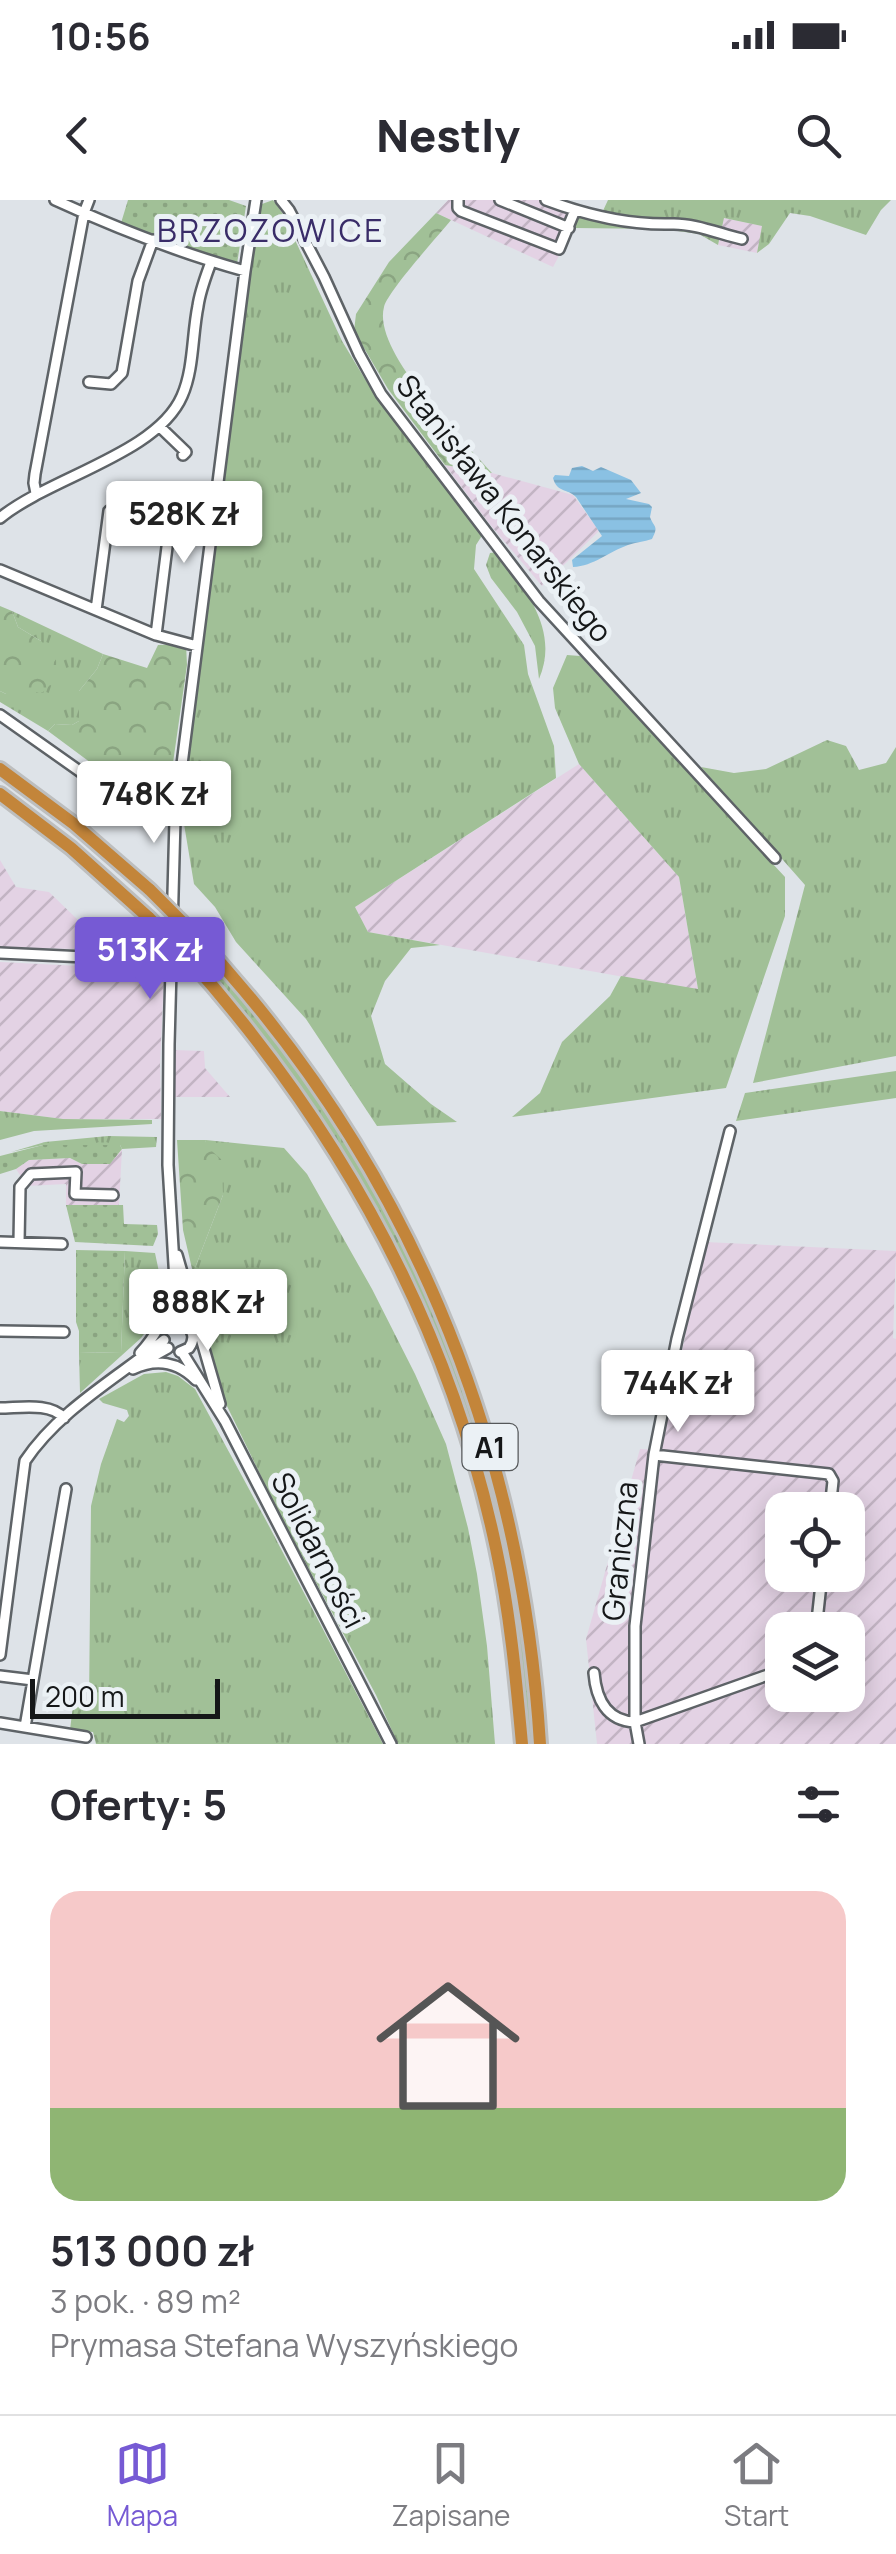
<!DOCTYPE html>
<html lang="pl">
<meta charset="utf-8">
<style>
body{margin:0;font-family:Manrope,sans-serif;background:#f7f7f7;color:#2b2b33;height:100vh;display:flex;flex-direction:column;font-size:38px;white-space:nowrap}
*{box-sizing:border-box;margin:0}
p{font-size:32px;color:#7c7c81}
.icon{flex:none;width:55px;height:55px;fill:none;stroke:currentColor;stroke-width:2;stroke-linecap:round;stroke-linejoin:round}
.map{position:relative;height:1544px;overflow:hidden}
.panel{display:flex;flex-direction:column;background:#fff;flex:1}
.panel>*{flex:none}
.fabs{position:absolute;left:765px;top:1292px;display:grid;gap:20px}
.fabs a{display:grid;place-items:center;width:100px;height:100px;border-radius:20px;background:#fff;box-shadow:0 5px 25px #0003;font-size:50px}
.scale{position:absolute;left:30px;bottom:25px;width:190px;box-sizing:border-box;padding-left:10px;border:5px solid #151718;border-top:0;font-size:28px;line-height:35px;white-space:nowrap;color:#151718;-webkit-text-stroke:8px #ebf1f5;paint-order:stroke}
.price{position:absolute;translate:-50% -85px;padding:0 22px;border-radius:10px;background:#fff;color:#222;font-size:32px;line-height:65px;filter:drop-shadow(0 2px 5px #0008)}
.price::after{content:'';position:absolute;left:50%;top:60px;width:30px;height:22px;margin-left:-15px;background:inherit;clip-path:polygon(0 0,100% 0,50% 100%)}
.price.current{background:#765ad4;color:#fff}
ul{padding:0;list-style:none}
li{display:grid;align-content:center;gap:20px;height:530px;padding:0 50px}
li+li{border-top:2px solid #e1e1e2}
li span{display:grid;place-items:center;height:310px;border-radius:30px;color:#555}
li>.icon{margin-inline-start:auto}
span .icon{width:180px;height:180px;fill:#fffc;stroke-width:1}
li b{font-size:42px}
h2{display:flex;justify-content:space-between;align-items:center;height:120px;padding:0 50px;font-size:42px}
.status{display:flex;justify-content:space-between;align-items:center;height:70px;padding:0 50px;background:#fff;direction:ltr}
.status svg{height:28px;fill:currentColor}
header{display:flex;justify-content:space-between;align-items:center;height:130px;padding:0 50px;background:#fff;font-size:45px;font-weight:800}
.tab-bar{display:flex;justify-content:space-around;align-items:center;height:140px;border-top:2px solid #e1e1e2;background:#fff;font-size:28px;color:#7c7c81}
.tab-bar a{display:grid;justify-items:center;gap:5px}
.tab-bar .current{color:#765ad4}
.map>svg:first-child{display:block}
</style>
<div class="status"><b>10:56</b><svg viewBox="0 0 49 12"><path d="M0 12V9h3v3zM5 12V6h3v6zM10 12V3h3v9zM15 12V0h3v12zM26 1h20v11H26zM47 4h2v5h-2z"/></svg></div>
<header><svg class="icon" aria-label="back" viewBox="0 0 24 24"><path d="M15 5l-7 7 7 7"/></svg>Nestly<svg class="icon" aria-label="search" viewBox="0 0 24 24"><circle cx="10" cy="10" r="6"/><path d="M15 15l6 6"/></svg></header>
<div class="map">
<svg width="896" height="1544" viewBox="0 0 896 1544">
<defs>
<pattern id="industrial-furrows" width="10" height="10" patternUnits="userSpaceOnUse" patternTransform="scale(2.5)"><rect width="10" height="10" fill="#e3d2e4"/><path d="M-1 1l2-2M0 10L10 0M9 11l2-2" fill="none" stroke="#c2b4c3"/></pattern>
<pattern id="grass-tufts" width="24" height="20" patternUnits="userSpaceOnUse" patternTransform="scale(2.5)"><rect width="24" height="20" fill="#a1c097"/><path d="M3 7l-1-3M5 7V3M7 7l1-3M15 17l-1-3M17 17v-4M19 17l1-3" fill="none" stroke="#8aa481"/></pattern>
<pattern id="forest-crowns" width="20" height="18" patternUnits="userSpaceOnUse" patternTransform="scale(2.5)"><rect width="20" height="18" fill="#a1c097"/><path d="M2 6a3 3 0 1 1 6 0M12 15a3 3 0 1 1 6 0" fill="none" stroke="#8aa481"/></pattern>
<pattern id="park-dots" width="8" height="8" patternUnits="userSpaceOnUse" patternTransform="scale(2.5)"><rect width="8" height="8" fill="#a1c097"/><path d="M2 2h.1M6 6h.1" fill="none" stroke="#8aa481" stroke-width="1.8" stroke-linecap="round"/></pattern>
<pattern id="water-rules" width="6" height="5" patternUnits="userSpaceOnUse" patternTransform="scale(2.5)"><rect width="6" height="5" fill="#8ac1e3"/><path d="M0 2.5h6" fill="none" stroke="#76a5c2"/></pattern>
</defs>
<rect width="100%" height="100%" fill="#dee3e8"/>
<path fill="url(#industrial-furrows)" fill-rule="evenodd" d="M 448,0 L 546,0 L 580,12 L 574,28 L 553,67 L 436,13 Z
M 723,18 L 763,26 L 757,53 L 718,45 Z
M 445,265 L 492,273 L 573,295 L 599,331 L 542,386 L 488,322 Z
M 579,564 L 679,677 L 698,790 L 368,732 L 355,707 Z
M 0,660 L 16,687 L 49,692 L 77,719 L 75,749 L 0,747 Z
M 0,762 L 160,770 L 164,775 L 160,865 L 161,919 L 63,919 L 0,911 Z
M 174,850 L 204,851 L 205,868 L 230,897 L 174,897 Z
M 122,949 L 119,1005 L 66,1005 L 66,984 L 27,986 L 16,969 L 29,960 L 70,958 L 82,964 L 109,964 Z
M 705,1042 L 896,1051 L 893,1138 L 896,1139 L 896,1544 L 597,1544 L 586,1439 L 640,1249 L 661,1250 ZM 782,1310 L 848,1310 L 848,1375 L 782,1375 ZM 782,1430 L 848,1430 L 848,1495 L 782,1495 Z"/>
<path fill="url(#grass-tufts)" d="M 273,0 L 283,14 L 342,141 L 371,189 L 483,334 L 476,345 L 474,369 L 524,445 L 528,474 L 554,546 L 556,578 L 355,707 L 368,732 L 440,745 L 411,748 L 385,781 L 371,816 L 385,864 L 431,904 L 457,922 L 377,926 L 306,819 L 236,742 L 215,707 L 194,684 L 182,612 L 241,126 L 262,4 Z
M 608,0 L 891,0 L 881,10 L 866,35 L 810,16 L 790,13 L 769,44 L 757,53 L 762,26 L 724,18 L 718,45 L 699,34 L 663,29 L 574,28 L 580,12 L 601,15 Z
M 498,352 C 525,390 560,430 539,479 L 535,446 L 517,412 L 491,378 L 486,365 L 490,353 Z
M 12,411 L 103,454 L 97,469 L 79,491 L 79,521 L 72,525 L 55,524 L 48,531 L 0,502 L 0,491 L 6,494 L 41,441 L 18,427 Z
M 567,455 L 580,456 L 785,677 L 785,716 L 726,888 L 512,917 L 540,893 L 562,842 L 610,796 L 621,776 L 698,789 L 679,677 L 579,564 L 555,508 L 553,488 Z
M 827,540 L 846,546 L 859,570 L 886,563 L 896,547 L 896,856 L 753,883 L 805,685 L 701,567 L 734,573 L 766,569 Z
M 208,756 L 267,826 L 352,947 L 414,1060 L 476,1215 L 517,1382 L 533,1544 L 526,1544 L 476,1250 L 360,983 L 308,900 L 266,844 L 200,765 Z
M 896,871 L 896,898 L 736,921 L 745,893 Z
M 0,911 L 63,919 L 152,920 L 152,924 L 34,931 L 0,940 Z
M 108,936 L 157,937 L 156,947 L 122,949 L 120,945 L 43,945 L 11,952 L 45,942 Z
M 206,940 L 284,948 L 307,974 L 372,1089 L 415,1174 L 446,1244 L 468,1328 L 477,1374 L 487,1446 L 495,1544 L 398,1544 L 376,1495 L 277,1309 L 225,1202 L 203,1122 L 193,1073 L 223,995 L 204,945 Z
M 125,1051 L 155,1053 L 163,1091 L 152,1123 L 141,1138 L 80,1193 L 79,1153 L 121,1152 Z
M 166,1172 L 178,1176 L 195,1189 L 269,1326 L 383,1544 L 96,1544 L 93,1532 L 70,1530 L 73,1505 L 89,1505 L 91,1306 L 101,1264 L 117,1219 L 124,1222 L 129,1216 L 127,1210 L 103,1203 L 99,1199 L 144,1174 Z"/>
<path fill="url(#forest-crowns)" d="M 436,13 L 451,20 C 438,36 388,91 384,107 C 372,152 463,240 492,273 L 445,265 L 388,189 L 354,131 L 356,114 L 389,62 Z
M 0,406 L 12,411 L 18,427 L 41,441 L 56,460 L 57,478 L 43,492 L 6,494 L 0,491 Z
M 186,444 L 187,465 L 168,598 L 151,602 L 118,583 L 48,531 L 55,524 L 72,525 L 79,521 L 79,491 L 97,469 L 103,454 L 147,468 L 158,445 Z
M 177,940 L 206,940 L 205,945 L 222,960 L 223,995 L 193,1073 L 183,1030 Z"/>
<path fill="url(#park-dots)" d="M 128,0 L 229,0 L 246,6 L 237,64 L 121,23 Z
M 43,945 L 120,945 L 122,949 L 110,964 L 82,964 L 70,958 L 29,960 L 16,969 L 0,974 L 0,956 Z
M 66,1005 L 123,1005 L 124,1024 L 157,1025 L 158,1034 L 153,1046 L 75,1042 Z
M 76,1050 L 125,1051 L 121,1152 L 79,1153 L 79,1131 L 76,1122 Z"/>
<path fill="url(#water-rules)" d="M 582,266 L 593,271 L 601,267 L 631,280 L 641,293 L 626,299 L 649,304 L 652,307 L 650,317 C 654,328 659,325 652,339 C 644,342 636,342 628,345 C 608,352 594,366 573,367 L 572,360 L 602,336 L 576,297 C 567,288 557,293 553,278 L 555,275 L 569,276 L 572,268 Z"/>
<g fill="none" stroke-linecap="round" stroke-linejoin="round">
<defs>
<path id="minor" d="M 55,0 C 116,28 180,53 245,71
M 281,0 L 289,10 L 324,77 L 359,154 L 381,194 L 539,401 L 775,658
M 458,0 L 458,8 L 461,11 L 559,49 L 575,10
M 500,0 L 569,28
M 546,0 C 586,15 629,25 671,24 C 694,23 720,34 742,39
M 89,182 L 111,184 L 122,173 L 138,81 L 153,40
M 160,227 L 186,252 L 183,255
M 36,293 L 34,283 L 35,274 L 84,13 L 89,0
M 0,318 C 50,277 157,254 182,196 C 194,169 192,135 198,106 C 200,91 206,76 211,62
M 0,370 L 156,435 L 197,446
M 96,410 L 109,311
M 156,435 L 174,291
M 0,515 L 129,606 L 153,616 L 175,619
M 0,753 L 170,761
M 0,1042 L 62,1044
M 19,1042 L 20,987 L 31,974 L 76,972 L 75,994 L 113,995
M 177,1055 L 220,1204
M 171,1125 L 174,1112 L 175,1081 L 168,965 L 169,844 L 175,619 L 245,71 L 256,0
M 0,1131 L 64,1132
M 180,1152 L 189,1148 C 196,1138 193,1129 183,1123
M 182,1152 L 225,1221 L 391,1544
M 140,1153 C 155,1137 165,1118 170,1097
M 150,1158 L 168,1148
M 133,1169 C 156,1158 178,1162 196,1180
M 0,1208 C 20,1208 50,1202 64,1218
M 654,1255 L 829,1274 L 833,1281 L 830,1310
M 816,1430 L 822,1375
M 0,1455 L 25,1261 C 59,1210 117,1178 164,1140
M 594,1473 C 596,1498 606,1521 635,1522 L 782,1470
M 0,1476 L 33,1480
M 0,1523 L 86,1537
M 25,1527 L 66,1289
M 639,1544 L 635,1522 L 635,1426 L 654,1255 L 677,1139 L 730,931"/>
<path id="highway" d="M 0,569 L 74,624 L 150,690
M 0,594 L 71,648 L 149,718
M 191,731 C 405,956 521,1236 540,1544
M 190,760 C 341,930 449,1125 496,1348 C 510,1413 516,1478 522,1544"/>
</defs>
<use href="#minor" stroke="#5e6367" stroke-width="14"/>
<use href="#highway" stroke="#bdbebe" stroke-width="18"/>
<use href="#minor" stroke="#fff" stroke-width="9"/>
<use href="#highway" stroke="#c3853a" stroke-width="12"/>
<defs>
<path id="highway-bridge" d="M 150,690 L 191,731
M 149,718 L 190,760"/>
</defs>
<use href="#highway-bridge" stroke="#bdbebe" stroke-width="18" stroke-linecap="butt"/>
<use href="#highway-bridge" stroke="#c3853a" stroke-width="12"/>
</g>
<g text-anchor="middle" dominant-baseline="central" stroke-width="10" stroke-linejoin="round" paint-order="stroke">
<rect fill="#ebf1f5" stroke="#55585a" stroke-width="2.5" x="462.5" y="1224" width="55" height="46" rx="8"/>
<g font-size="28" font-weight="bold" fill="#151718">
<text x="490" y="1247">A1</text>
</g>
<g font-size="30" fill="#151718" stroke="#ebf1f5">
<text transform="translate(505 308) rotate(52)">Stanisława Konarskiego</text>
<text transform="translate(319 1350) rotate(63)">Solidarności</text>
<text transform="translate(619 1351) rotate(-84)">Graniczna</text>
</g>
<g font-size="32" letter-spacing="2.5" fill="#392c68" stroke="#ebf1f5">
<text x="271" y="30">BRZOZOWICE</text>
</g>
</g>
</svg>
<div class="fabs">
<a><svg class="icon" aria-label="locate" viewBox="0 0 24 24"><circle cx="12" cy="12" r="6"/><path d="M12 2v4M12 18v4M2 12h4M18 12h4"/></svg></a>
<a><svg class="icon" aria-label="layers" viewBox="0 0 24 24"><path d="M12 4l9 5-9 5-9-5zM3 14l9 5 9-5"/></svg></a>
</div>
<div class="scale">200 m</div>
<b class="price" style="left:184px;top:366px">528K zł</b>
<b class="price" style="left:154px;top:646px">748K zł</b>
<b class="price current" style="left:150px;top:802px">513K zł</b>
<b class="price" style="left:208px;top:1154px">888K zł</b>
<b class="price" style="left:678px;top:1235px">744K zł</b>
</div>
<section class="panel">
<h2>Oferty: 5<svg class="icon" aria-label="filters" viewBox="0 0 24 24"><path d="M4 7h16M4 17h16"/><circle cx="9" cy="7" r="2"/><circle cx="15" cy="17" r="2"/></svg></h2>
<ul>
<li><span style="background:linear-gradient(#f6c9c9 70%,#8fb573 0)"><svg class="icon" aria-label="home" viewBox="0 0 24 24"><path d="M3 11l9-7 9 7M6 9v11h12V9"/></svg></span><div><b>513 000 zł</b><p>3 pok. · 89 m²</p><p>Prymasa Stefana Wyszyńskiego</p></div></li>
</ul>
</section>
<nav class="tab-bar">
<a class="current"><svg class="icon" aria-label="map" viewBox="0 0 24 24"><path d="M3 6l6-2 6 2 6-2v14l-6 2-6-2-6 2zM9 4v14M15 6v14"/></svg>Mapa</a>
<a><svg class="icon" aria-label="saved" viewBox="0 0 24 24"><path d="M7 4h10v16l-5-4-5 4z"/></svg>Zapisane</a>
<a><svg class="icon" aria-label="home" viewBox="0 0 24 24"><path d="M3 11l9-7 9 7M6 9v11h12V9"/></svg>Start</a>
</nav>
